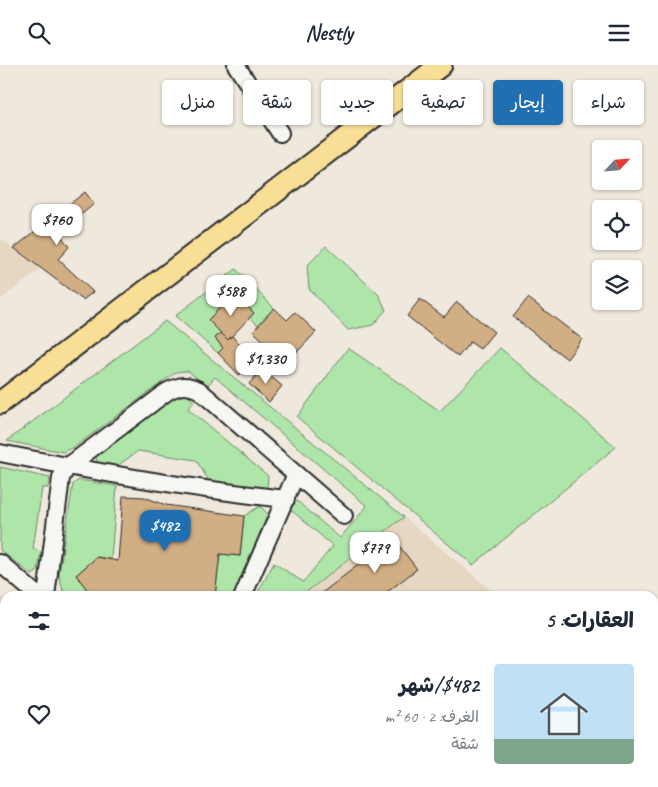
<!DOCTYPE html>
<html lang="ar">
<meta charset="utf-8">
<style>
body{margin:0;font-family:Caveat,"Playpen Sans Arabic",sans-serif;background:#f6f6f7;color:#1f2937;direction:rtl;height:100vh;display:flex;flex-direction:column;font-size:19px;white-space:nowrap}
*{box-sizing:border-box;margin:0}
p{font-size:16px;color:#747a83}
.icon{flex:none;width:28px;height:28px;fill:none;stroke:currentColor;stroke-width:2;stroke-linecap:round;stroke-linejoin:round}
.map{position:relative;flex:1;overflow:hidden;direction:ltr}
.side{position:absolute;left:0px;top:526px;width:659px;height:196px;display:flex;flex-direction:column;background:#fff;border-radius:15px 15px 0 0;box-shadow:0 1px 4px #0004;direction:rtl}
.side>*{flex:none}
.banner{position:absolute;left:15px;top:15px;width:629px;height:45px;direction:rtl;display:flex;gap:10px}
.needle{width:32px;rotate:64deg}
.tools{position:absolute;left:592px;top:75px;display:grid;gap:10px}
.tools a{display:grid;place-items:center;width:50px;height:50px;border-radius:5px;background:#fff;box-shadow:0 1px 4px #0004;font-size:25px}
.price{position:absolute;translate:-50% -42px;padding:0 11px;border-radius:10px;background:#fff;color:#222;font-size:16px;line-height:32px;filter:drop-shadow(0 1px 2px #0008)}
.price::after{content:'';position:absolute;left:50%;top:30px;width:15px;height:11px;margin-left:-8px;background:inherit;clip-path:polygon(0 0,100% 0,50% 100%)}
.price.active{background:#1f6fb2;color:#fff}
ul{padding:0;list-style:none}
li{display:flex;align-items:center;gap:15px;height:125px;padding:0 25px}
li+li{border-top:1px solid #e0e1e3}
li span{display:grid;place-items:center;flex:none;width:140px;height:100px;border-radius:5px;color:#555}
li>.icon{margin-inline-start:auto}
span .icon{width:60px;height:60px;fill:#fffc;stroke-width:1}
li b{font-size:21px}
h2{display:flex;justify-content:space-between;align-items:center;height:60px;padding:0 25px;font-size:21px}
.chip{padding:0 18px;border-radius:5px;background:#fff;box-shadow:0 1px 4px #0004;font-size:18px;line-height:45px}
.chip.active{background:#1f6fb2;color:#fff}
header{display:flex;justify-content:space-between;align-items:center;height:65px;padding:0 25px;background:#fff;font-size:22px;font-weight:700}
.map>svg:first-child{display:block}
</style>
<header><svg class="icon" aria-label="menu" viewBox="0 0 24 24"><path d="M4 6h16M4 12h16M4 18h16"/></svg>Nestly<svg class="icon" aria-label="search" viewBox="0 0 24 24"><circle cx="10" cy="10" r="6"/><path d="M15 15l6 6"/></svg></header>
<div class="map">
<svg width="658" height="722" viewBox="0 0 658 722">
<rect width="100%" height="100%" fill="#efe8dc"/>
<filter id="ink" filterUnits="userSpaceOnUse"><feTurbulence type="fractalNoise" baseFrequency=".02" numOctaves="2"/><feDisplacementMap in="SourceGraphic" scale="10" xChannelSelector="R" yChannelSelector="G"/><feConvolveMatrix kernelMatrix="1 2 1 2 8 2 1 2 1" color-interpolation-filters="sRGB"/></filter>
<g filter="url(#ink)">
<path fill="#e6d7c2" d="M 0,173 L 41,204 L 0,235 Z
M 404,452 L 498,531 L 301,531 Z
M 0,531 L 5,535 L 5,718 L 654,718 L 654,664 L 658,667 L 658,722 L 0,722 Z"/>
<path fill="#aee6a9" stroke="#6c886a" d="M 326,181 L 379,230 L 386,245 L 373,260 L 348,265 L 309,224 L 307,201 Z
M 236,204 L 274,243 L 258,260 L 250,252 L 254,248 L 233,229 L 208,255 L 221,268 L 215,273 L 223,283 L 218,288 L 175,251 Z
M 165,256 L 404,452 L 301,531 L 256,531 L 274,498 L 303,517 L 333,481 L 290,444 L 297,436 L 340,473 L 367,441 L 215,312 L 207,321 L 188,306 L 176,307 L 76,381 L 63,387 L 7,376 Z
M 348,283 L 440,346 L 500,283 L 616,382 L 473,500 L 297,352 Z
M 186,329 L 194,337 L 188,344 L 268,411 L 267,425 L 211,419 L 196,395 L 138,386 L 113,404 L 98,399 L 96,393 L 98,389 L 175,332 Z
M 0,402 L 50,413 L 48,423 L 42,423 L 33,484 L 41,487 L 38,506 L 32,510 L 0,485 Z
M 79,415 L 117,421 L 111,494 L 97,492 L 76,510 L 92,531 L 67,531 L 63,526 L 59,509 L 73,419 Z
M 260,441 L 268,449 L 233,531 L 215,531 L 220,489 L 240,491 L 244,451 Z"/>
<path fill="#d2ae84" stroke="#2b2b2b" d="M 85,127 L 94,139 L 59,168 L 69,182 L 58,194 L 93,227 L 83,235 L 14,183 Z
M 234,229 L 254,248 L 228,275 L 208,255 Z
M 528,233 L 582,274 L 567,294 L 513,252 Z
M 420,234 L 444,252 L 457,237 L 494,267 L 480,284 L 470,277 L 458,292 L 407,251 Z
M 274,243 L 287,255 L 295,247 L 316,267 L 280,305 L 274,300 L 272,302 L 261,292 L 270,282 L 253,266 Z
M 221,268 L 228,275 L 232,271 L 255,296 L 239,310 L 218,288 L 223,283 L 215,273 Z
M 262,304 L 282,321 L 269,337 L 249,319 Z
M 123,431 L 144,432 L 166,440 L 244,451 L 240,491 L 220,489 L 215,531 L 92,531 L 76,510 L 97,492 L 118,496 Z
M 393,473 L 417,504 L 382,531 L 318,531 Z
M 200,718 L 218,718 L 213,722 L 194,722 Z
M 239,718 L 300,718 L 303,722 L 309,718 L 372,718 L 376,722 L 243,722 Z
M 387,718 L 480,718 L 483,722 L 381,722 Z"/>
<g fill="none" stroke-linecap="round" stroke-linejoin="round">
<defs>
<path id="minor" d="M 236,0 L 280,68
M 0,388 C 95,407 190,424 286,434
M 0,498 L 38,531
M 46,531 L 61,413 L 67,402 L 168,326 C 181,320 186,319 199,325 L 344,451
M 243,531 L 296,409"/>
<path id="major" d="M 0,338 L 441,0"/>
</defs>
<use href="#minor" stroke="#2b2b2b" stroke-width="20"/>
<use href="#major" stroke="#2b2b2b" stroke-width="25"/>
<use href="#minor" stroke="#f6f6f2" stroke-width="16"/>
<use href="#major" stroke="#f9df96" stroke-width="21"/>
</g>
</g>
</svg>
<div class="tools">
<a><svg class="needle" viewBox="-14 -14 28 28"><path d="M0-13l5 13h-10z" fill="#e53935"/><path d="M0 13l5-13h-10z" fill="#747a83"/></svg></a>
<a><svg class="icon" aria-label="locate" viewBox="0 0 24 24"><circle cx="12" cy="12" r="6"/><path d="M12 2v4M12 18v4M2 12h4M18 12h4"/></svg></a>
<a><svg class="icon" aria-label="layers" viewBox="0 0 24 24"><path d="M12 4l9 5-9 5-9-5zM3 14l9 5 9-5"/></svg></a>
</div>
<b class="price" style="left:57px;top:181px">$760</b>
<b class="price" style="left:231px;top:252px">$588</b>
<b class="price" style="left:266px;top:320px">$1,330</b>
<b class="price active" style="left:165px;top:487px">$482</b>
<b class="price" style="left:375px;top:509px">$779</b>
<div class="banner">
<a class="chip">شراء</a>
<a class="chip active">إيجار</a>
<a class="chip">تصفية</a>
<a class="chip">جديد</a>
<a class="chip">شقة</a>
<a class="chip">منزل</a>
</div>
<section class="side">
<h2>العقارات: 5<svg class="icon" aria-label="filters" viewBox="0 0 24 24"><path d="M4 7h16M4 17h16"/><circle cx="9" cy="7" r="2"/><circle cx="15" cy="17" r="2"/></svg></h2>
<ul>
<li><span style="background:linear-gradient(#bfe0f5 75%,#7fa58c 0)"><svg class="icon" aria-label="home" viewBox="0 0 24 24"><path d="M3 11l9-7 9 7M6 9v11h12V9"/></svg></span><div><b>$482/شهر</b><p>الغرف: 2 · 60 m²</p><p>شقة</p></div><svg class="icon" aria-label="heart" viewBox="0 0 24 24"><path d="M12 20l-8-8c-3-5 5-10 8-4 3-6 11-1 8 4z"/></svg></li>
</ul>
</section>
</div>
